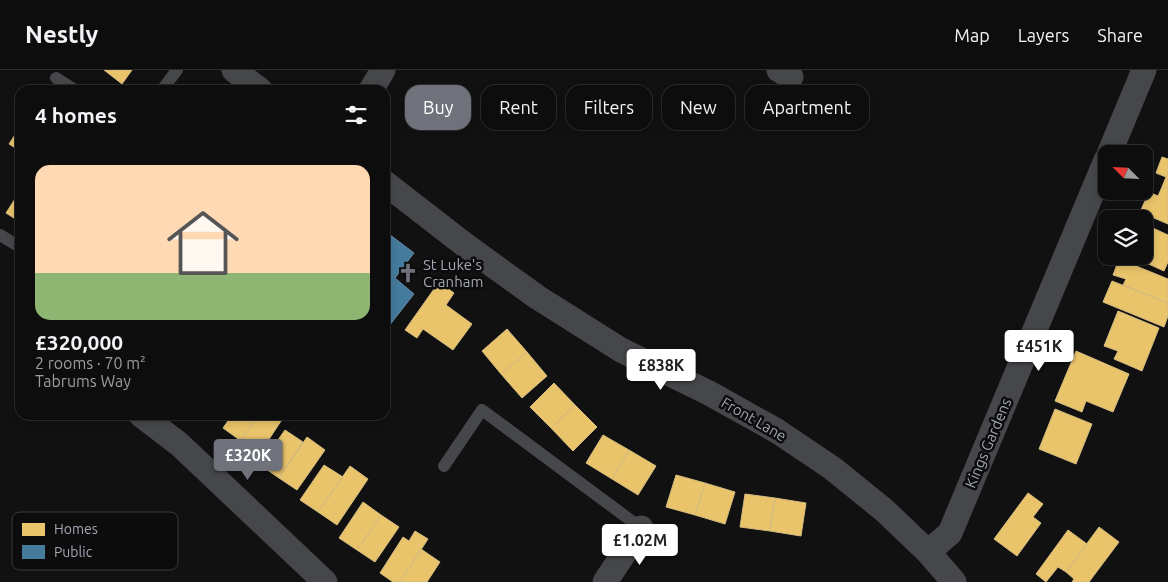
<!DOCTYPE html>
<meta charset="utf-8">
<style>
body{margin:0;font-family:Ubuntu,sans-serif;background:#161617;color:#f1f3f6;height:100vh;display:flex;flex-direction:column;font-size:19px;white-space:nowrap}
*{box-sizing:border-box;margin:0}
p{font-size:16px;color:#9a9c9e}
.icon{flex:none;width:28px;height:28px;fill:none;stroke:currentColor;stroke-width:2;stroke-linecap:round;stroke-linejoin:round}
.map{position:relative;flex:1;overflow:hidden}
.details{position:absolute;left:15px;top:15px;width:375px;height:335px;display:flex;flex-direction:column;background:#0d0d0e;border-radius:15px;box-shadow:0 2px 8px #0003,0 0 0 1px #2d2d2e}
.details>*{flex:none}
.guide{position:absolute;left:405px;top:15px;width:475px;height:45px;display:flex;gap:10px}
.needle{width:32px;rotate:294deg}
.tools{position:absolute;left:1098px;top:75px;display:grid;gap:10px}
.tools a{display:grid;place-items:center;width:55px;height:55px;border-radius:10px;background:#0d0d0e;box-shadow:0 2px 8px #0003,0 0 0 1px #2d2d2e;font-size:25px}
.price{position:absolute;translate:-50% -42px;padding:0 11px;border-radius:5px;background:#fff;color:#222;font-size:16px;line-height:32px;filter:drop-shadow(0 1px 2px #0008)}
.price::after{content:'';position:absolute;left:50%;top:30px;width:15px;height:11px;margin-left:-8px;background:inherit;clip-path:polygon(0 0,100% 0,50% 100%)}
.price.current{background:#6f727b;color:#fff}
ul{padding:0;list-style:none}
li{display:grid;align-content:center;gap:10px;height:265px;padding:0 20px}
li span{display:grid;place-items:center;height:155px;border-radius:15px;color:#555}
li>.icon{margin-inline-start:auto}
span .icon{width:90px;height:90px;fill:#fffc;stroke-width:1}
li b{font-size:21px}
h2{display:flex;justify-content:space-between;align-items:center;height:60px;padding:0 20px;font-size:21px}
.pill{padding:0 18px;border-radius:15px;background:#0d0d0e;box-shadow:0 2px 8px #0003,0 0 0 1px #2d2d2e;font-size:18px;line-height:45px}
.pill.current{background:#6f727b;color:#fff}
header{display:flex;align-items:center;gap:30px;box-sizing:border-box;height:70px;padding:0 25px;background:#0d0d0e;border-bottom:1px solid #2d2d2e}
header strong{font-size:24px}
nav{display:flex;gap:28px;margin-inline-start:auto;font-size:18px}
.map>svg:first-child{display:block}
</style>
<header>
<strong>Nestly</strong>
<nav><a>Map</a><a>Layers</a><a>Share</a></nav>
</header>
<div class="map">
<svg width="1168" height="512" viewBox="0 0 1168 512">
<rect width="100%" height="100%" fill="#111112"/>
<path fill="#e9c46a" stroke="#d4bb80" d="M 104,0 L 132,0 L 122,14 Z
M 20,57 L 20,81 L 9,74 Z
M 1162,87 L 1168,89 L 1168,119 L 1162,117 L 1166,107 L 1156,103 Z
M 1162,117 L 1168,119 L 1168,154 L 1140,142 L 1149,122 L 1158,126 Z
M 20,121 L 20,152 L 6,143 Z
M 1144,154 L 1168,165 L 1168,192 L 1164,201 L 1131,186 L 1144,186 Z
M 1119,189 L 1168,209 L 1168,233 L 1123,215 L 1126,209 L 1113,205 Z
M 1112,211 L 1168,233 L 1168,246 L 1164,257 L 1103,232 Z
M 439,212 L 454,223 L 446,235 L 472,254 L 453,280 L 423,259 L 417,268 L 405,260 Z
M 1118,241 L 1159,258 L 1142,301 L 1114,289 L 1118,281 L 1104,276 Z
M 507,259 L 527,282 L 501,304 L 482,281 Z
M 1076,281 L 1129,304 L 1113,342 L 1086,331 L 1082,342 L 1055,331 Z
M 527,282 L 547,306 L 522,328 L 501,304 Z
M 554,313 L 575,335 L 551,358 L 530,337 Z
M 575,335 L 597,357 L 573,381 L 551,358 Z
M 1055,339 L 1092,354 L 1076,394 L 1039,379 Z
M 232,345 L 258,345 L 241,371 L 223,358 Z
M 258,345 L 285,345 L 260,383 L 241,371 Z
M 285,360 L 303,372 L 279,408 L 260,395 Z
M 603,365 L 629,380 L 612,409 L 586,393 Z
M 307,367 L 325,380 L 297,420 L 279,408 Z
M 629,380 L 656,396 L 638,425 L 612,409 Z
M 324,395 L 343,407 L 318,442 L 300,430 Z
M 350,396 L 368,409 L 337,455 L 318,442 Z
M 676,405 L 705,413 L 695,445 L 666,437 Z
M 705,413 L 735,422 L 725,454 L 695,445 Z
M 1028,423 L 1043,434 L 1033,447 L 1041,453 L 1017,486 L 994,469 Z
M 745,424 L 775,428 L 770,461 L 740,457 Z
M 775,428 L 806,433 L 801,466 L 770,461 Z
M 363,432 L 381,445 L 357,480 L 339,468 Z
M 381,445 L 399,457 L 375,492 L 357,480 Z
M 1099,457 L 1119,472 L 1089,512 L 1072,512 L 1074,509 L 1066,502 Z
M 1068,460 L 1087,474 L 1066,502 L 1058,497 L 1046,512 L 1036,504 Z
M 415,461 L 428,469 L 400,512 L 393,512 L 380,503 L 403,467 L 409,471 Z
M 421,479 L 440,492 L 427,512 L 400,512 Z"/>
<path fill="#457b9d" stroke="#6188a4" d="M 385,161 L 414,183 L 395,208 L 414,224 L 385,261 Z"/>
<g fill="none" stroke-linecap="round" stroke-linejoin="round">
<path stroke="#46474a" stroke-width="12" d="M 56,8 L 75,20
M 162,20 L 177,0
M 0,165 L 20,177
M 444,396 L 482,340 L 641,458"/>
<path stroke="#46474a" stroke-width="25" d="M 234,0 L 260,20
M 779,0 L 791,7
M 371,20 L 383,0
M 1109,84 L 1144,0
M 385,113 L 465,175 L 537,227 L 621,280 L 709,323 L 777,361 L 832,398 L 884,440 L 928,482 L 954,512
M 141,345 L 179,374 L 325,512
M 928,482 L 950,463 L 1106,90
M 605,512 L 641,458"/>
</g>
<defs>
<symbol id="church-bare" viewBox="-9 -9 18 18"><path d="M-1.2-6h2.4v3.5h3.3v2.4h-3.3V6h-2.4V-.1h-3.3v-2.4h3.3Z" fill="#6f727b" stroke="#0c0c0d" stroke-width="2.5" paint-order="stroke"/></symbol>
</defs>
<g fill-rule="evenodd">
<use href="#church-bare" x="394" y="189" width="28" height="28"/>
</g>
<g text-anchor="middle" dominant-baseline="central" stroke-width="5" stroke-linejoin="round" paint-order="stroke">
<g font-size="15" fill="#a2a7b3" stroke="#0c0c0d" text-anchor="start">
<text x="423" y="194">St Luke's<tspan x="423" dy="17">Cranham</tspan></text>
</g>
<g font-size="15" fill="#a2a7b3" stroke="#0c0c0d">
<text transform="translate(754 349) rotate(30)">Front Lane</text>
<text transform="translate(988 373) rotate(-67)">Kings Gardens</text>
</g>
</g>
<rect x="12" y="442" width="166" height="58" rx="8" fill="#0c0c0d" stroke="#393a3f" stroke-width="1"/>
<rect x="22" y="453" width="23" height="13" fill="#e9c46a"/>
<rect x="22" y="475" width="23" height="14" fill="#457b9d"/>
<g font-size="14" fill="#a2a7b3">
<text x="54" y="464">Homes</text>
<text x="54" y="487">Public</text>
</g>
</svg>
<div class="tools">
<a><svg class="needle" viewBox="-14 -14 28 28"><path d="M0-13l5 13h-10z" fill="#e53935"/><path d="M0 13l5-13h-10z" fill="#9a9c9e"/></svg></a>
<a><svg class="icon" aria-label="layers" viewBox="0 0 24 24"><path d="M12 4l9 5-9 5-9-5zM3 14l9 5 9-5"/></svg></a>
</div>
<b class="price" style="left:1039px;top:302px">£451K</b>
<b class="price" style="left:661px;top:321px">£838K</b>
<b class="price current" style="left:248px;top:411px">£320K</b>
<b class="price" style="left:640px;top:496px">£1.02M</b>
<div class="guide">
<a class="pill current">Buy</a>
<a class="pill">Rent</a>
<a class="pill">Filters</a>
<a class="pill">New</a>
<a class="pill">Apartment</a>
</div>
<section class="details">
<h2>4 homes<svg class="icon" aria-label="filters" viewBox="0 0 24 24"><path d="M4 7h16M4 17h16"/><circle cx="9" cy="7" r="2"/><circle cx="15" cy="17" r="2"/></svg></h2>
<ul>
<li><span style="background:linear-gradient(#ffd9b3 70%,#8fb573 0)"><svg class="icon" aria-label="home" viewBox="0 0 24 24"><path d="M3 11l9-7 9 7M6 9v11h12V9"/></svg></span><div><b>£320,000</b><p>2 rooms · 70 m²</p><p>Tabrums Way</p></div></li>
</ul>
</section>
</div>
